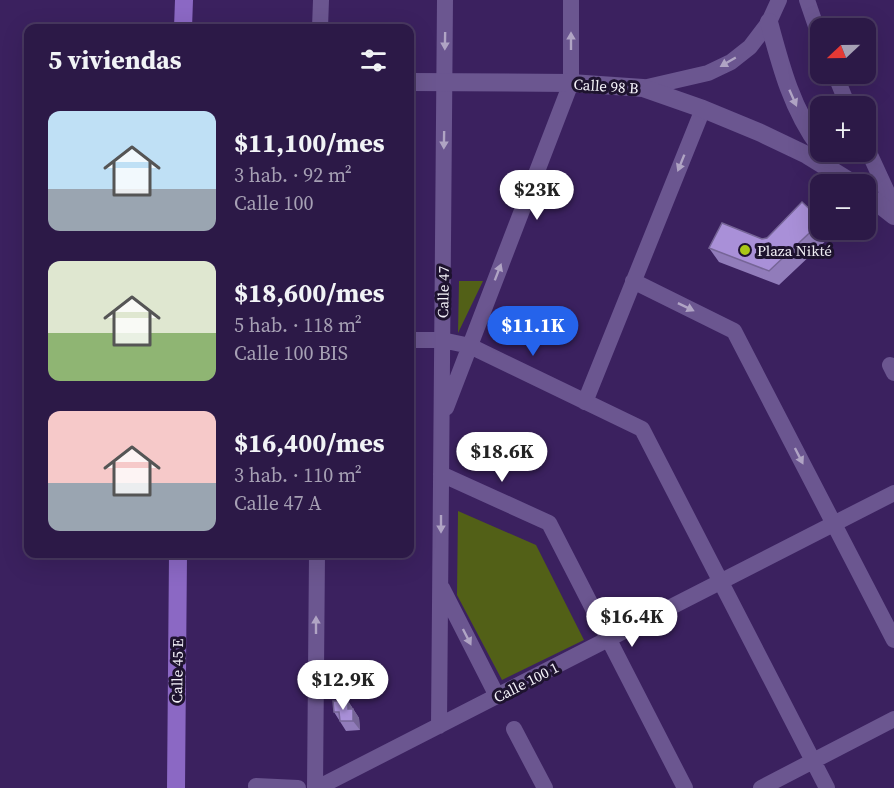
<!DOCTYPE html>
<html lang="es">
<meta charset="utf-8">
<style>
body{margin:0;font-family:"Source Serif 4",serif;background:#382652;color:#f1f3f6;height:100vh;display:flex;flex-direction:column;font-size:22px;white-space:nowrap}
*{box-sizing:border-box;margin:0}
p{font-size:20px;color:#a6a0b4}
.icon{flex:none;width:33px;height:33px;fill:none;stroke:currentColor;stroke-width:2;stroke-linecap:round;stroke-linejoin:round}
.map{position:relative;flex:1;overflow:hidden}
.panel{position:absolute;left:24px;top:24px;width:390px;height:534px;display:flex;flex-direction:column;background:#2c1947;border-radius:12px;box-shadow:0 6px 24px #0002,0 0 0 2px #483860}
.panel>*{flex:none}
.needle{width:39px;rotate:248deg}
.buttons{position:absolute;left:810px;top:18px;display:grid;gap:12px}
.buttons a{display:grid;place-items:center;width:66px;height:66px;border-radius:12px;background:#2c1947;box-shadow:0 6px 24px #0002,0 0 0 2px #483860;font-size:30px}
.price{position:absolute;translate:-50% -51px;padding:0 14px;border-radius:21px;background:#fff;color:#222;font-size:20px;line-height:39px;filter:drop-shadow(0 2px 3px #0008)}
.price::after{content:'';position:absolute;left:50%;top:36px;width:18px;height:14px;margin-left:-9px;background:inherit;clip-path:polygon(0 0,100% 0,50% 100%)}
.price.on{background:#2563eb;color:#fff}
ul{padding:0;list-style:none}
li{display:flex;align-items:center;gap:18px;height:150px;padding:0 24px}
li span{display:grid;place-items:center;flex:none;width:168px;height:120px;border-radius:12px;color:#555}
li>.icon{margin-inline-start:auto}
span .icon{width:72px;height:72px;fill:#fffc;stroke-width:1}
li b{font-size:26px}
h2{display:flex;justify-content:space-between;align-items:center;height:72px;padding:0 24px;font-size:26px}
.map>svg:first-child{display:block}
</style>
<div class="map">
<svg width="894" height="788" viewBox="0 0 894 788">
<rect width="100%" height="100%" fill="#3b215f"/>
<path fill="#526017" d="M 459,281 L 483,281 L 458,333 Z
M 458,511 L 536,545 L 584,640 L 502,680 L 457,595 Z"/>
<g fill="none" stroke-linecap="round" stroke-linejoin="round">
<path stroke="#6b5690" stroke-width="16" d="M 807,0 L 820,38
M 320,28 L 321,0
M 835,74 L 848,106
M 643,88 L 708,73 L 731,62 L 750,47 L 769,22 L 779,0
M 866,146 L 894,207
M 633,281 L 734,331 L 894,640
M 410,340 L 442,340 L 470,346 L 642,429 L 827,788
M 890,365 L 894,373
M 585,402 L 703,109
M 446,408 L 571,83 L 571,0
M 441,474 L 549,523 L 685,788
M 442,588 L 497,696
M 439,726 L 445,0
M 514,729 L 545,788
M 256,786 L 298,788
M 315,788 L 317,554
M 317,788 L 894,493
M 761,788 L 894,719"/>
<path stroke="#6b5690" stroke-width="18" d="M 769,22 C 781,67 792,109 820,147
M 410,82 L 571,83 L 643,88 L 703,109 L 761,133 L 807,155 L 854,184
M 866,194 L 894,216"/>
<path stroke="#8b68c4" stroke-width="18" d="M 183,28 L 184,0
M 176,788 L 178,554"/>
</g>
<path fill="#917cba" d="M 820,223 L 820,230 L 828,230 L 832,235 L 779,285 L 719,262 L 709,248 L 762,239 Z
M 348,701 L 359,718 L 360,730 L 346,731 L 334,712 Z"/>
<path fill="#766597" d="M 348,701 L 359,718 L 360,730 L 353,721 L 348,709 Z"/>
<path fill="#a990d8" stroke="#766597" stroke-width="1.5" d="M 802,202 L 820,219 L 820,223 L 769,271 L 709,248 L 722,223 L 762,239 L 767,238 L 770,235 Z
M 333,701 L 348,701 L 348,709 L 353,709 L 353,721 L 340,721 L 339,712 L 334,712 Z"/>
<defs><path id="oneway-solid" d="M-6-.8H1V-3.2L6.5 0L1 3.2V.8H-6Z" transform="scale(1.5)"/></defs>
<g fill="#b0a4c4">
<use href="#oneway-solid" transform="translate(445 41) rotate(91)"/>
<use href="#oneway-solid" transform="translate(571 41) rotate(-90)"/>
<use href="#oneway-solid" transform="translate(728 62) rotate(150)"/>
<use href="#oneway-solid" transform="translate(793 98) rotate(66)"/>
<use href="#oneway-solid" transform="translate(444 140) rotate(91)"/>
<use href="#oneway-solid" transform="translate(681 163) rotate(112)"/>
<use href="#oneway-solid" transform="translate(498 272) rotate(-69)"/>
<use href="#oneway-solid" transform="translate(686 307) rotate(26)"/>
<use href="#oneway-solid" transform="translate(799 456) rotate(63)"/>
<use href="#oneway-solid" transform="translate(441 524) rotate(90)"/>
<use href="#oneway-solid" transform="translate(316 625) rotate(-90)"/>
<use href="#oneway-solid" transform="translate(467 637) rotate(63)"/>
</g>
<circle fill="#aac717" stroke="#1e132f" stroke-width="2" cx="745" cy="250" r="6"/>
<g text-anchor="middle" dominant-baseline="central" stroke-width="6" stroke-linejoin="round" paint-order="stroke">
<g font-size="15" fill="#f4f2f9" stroke="#1e132f">
<text transform="translate(606 86) rotate(4)">Calle 98 B</text>
<text transform="translate(443 292) rotate(-89)">Calle 47</text>
<text transform="translate(177 671) rotate(-89)">Calle 45 E</text>
<text transform="translate(526 682) rotate(-27)">Calle 100 1</text>
</g>
<g font-size="15" fill="#f4f2f9" stroke="#1e132f" text-anchor="start">
<text x="757" y="250">Plaza Nikté</text>
</g>
</g>
</svg>
<div class="buttons">
<a><svg class="needle" viewBox="-14 -14 28 28"><path d="M0-13l5 13h-10z" fill="#e53935"/><path d="M0 13l5-13h-10z" fill="#a6a0b4"/></svg></a>
<a>+</a>
<a>−</a>
</div>
<b class="price" style="left:537px;top:221px">$23K</b>
<b class="price on" style="left:533px;top:357px">$11.1K</b>
<b class="price" style="left:502px;top:483px">$18.6K</b>
<b class="price" style="left:632px;top:648px">$16.4K</b>
<b class="price" style="left:343px;top:711px">$12.9K</b>
<section class="panel">
<h2>5 viviendas<svg class="icon" aria-label="filters" viewBox="0 0 24 24"><path d="M4 7h16M4 17h16"/><circle cx="9" cy="7" r="2"/><circle cx="15" cy="17" r="2"/></svg></h2>
<ul>
<li><span style="background:linear-gradient(#bfe0f5 65%,#9aa5b1 0)"><svg class="icon" aria-label="home" viewBox="0 0 24 24"><path d="M3 11l9-7 9 7M6 9v11h12V9"/></svg></span><div><b>$11,100/mes</b><p>3 hab. · 92 m²</p><p>Calle 100</p></div></li>
<li><span style="background:linear-gradient(#dfe7d0 60%,#8fb573 0)"><svg class="icon" aria-label="home" viewBox="0 0 24 24"><path d="M3 11l9-7 9 7M6 9v11h12V9"/></svg></span><div><b>$18,600/mes</b><p>5 hab. · 118 m²</p><p>Calle 100 BIS</p></div></li>
<li><span style="background:linear-gradient(#f6c9c9 60%,#9aa5b1 0)"><svg class="icon" aria-label="home" viewBox="0 0 24 24"><path d="M3 11l9-7 9 7M6 9v11h12V9"/></svg></span><div><b>$16,400/mes</b><p>3 hab. · 110 m²</p><p>Calle 47 A</p></div></li>
</ul>
</section>
</div>
